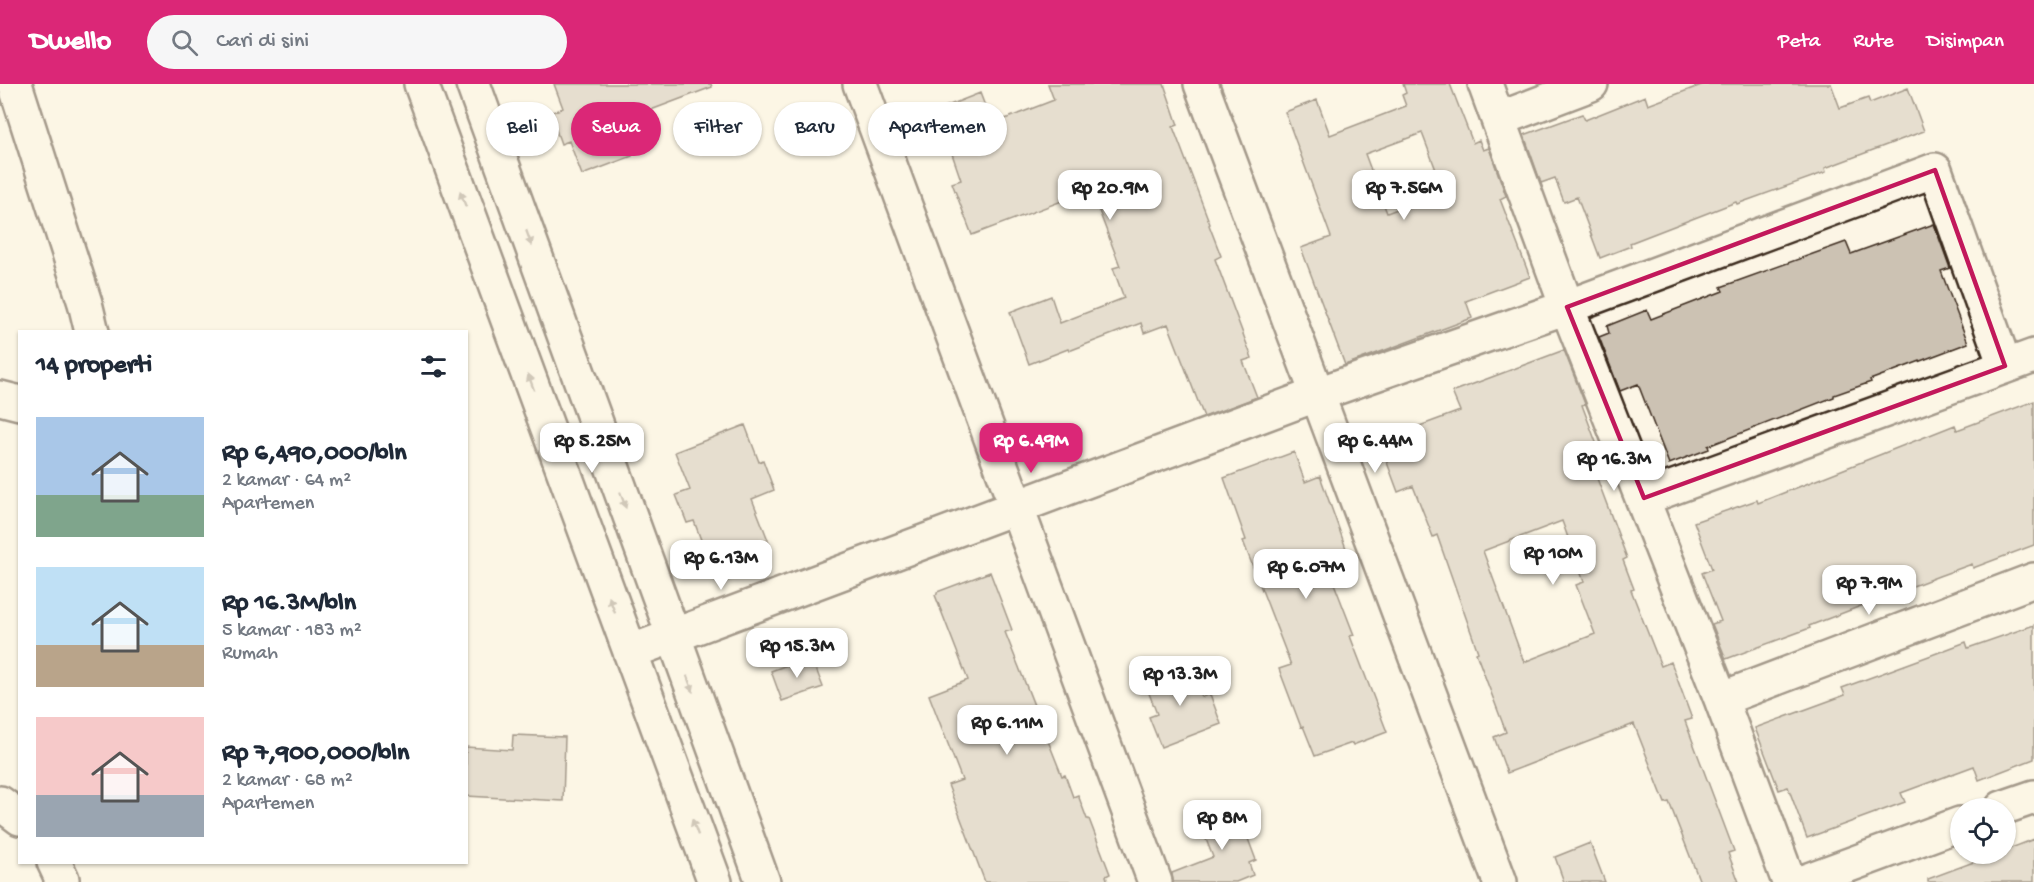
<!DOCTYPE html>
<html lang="id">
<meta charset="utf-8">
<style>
body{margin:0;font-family:"Gochi Hand",sans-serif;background:#f6f6f7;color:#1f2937;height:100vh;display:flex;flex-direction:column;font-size:22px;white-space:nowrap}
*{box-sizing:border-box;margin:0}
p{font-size:20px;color:#747a83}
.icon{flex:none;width:33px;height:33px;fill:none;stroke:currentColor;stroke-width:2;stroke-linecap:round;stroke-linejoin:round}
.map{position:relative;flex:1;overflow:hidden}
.panel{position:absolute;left:18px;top:246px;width:450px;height:534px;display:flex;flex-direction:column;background:#fff;border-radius:0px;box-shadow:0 2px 4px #0004}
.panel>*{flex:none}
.banner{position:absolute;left:486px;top:18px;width:570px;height:54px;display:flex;gap:12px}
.buttons{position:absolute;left:1950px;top:714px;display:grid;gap:12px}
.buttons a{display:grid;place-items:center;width:66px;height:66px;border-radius:50%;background:#fff;box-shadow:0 2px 4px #0004;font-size:30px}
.price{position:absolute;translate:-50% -51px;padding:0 14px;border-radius:12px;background:#fff;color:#222;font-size:20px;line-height:39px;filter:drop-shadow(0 2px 3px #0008)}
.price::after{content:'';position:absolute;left:50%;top:36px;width:18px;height:14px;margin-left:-9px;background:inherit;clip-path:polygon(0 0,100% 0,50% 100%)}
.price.on{background:#db2777;color:#fff}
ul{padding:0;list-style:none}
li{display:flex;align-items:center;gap:18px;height:150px;padding:0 18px}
li span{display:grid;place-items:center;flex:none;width:168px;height:120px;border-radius:0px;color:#555}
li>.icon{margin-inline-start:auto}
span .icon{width:72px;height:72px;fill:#fffc;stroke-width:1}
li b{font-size:26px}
h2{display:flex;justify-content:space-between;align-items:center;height:72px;padding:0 18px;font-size:26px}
.pill{padding:0 21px;border-radius:27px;background:#fff;box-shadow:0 2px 4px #0004;font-size:21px;line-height:54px}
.pill.on{background:#db2777;color:#fff}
header{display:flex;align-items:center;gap:36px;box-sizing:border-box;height:84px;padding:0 30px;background:#db2777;color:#fff}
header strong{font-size:28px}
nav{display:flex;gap:33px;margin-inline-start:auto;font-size:21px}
.search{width:420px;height:54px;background:#f6f6f7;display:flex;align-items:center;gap:15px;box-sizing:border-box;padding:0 21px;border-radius:33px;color:#747a83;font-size:22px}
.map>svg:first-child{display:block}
</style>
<header>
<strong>Dwello</strong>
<div class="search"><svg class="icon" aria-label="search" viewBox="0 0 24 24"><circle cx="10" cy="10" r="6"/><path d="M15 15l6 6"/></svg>Cari di sini</div>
<nav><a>Peta</a><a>Rute</a><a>Disimpan</a></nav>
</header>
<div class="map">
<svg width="2034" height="798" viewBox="0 0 2034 798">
<rect width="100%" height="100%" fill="#fcf5e5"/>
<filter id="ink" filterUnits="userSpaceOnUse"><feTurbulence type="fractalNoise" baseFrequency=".0167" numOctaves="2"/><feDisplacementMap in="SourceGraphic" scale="12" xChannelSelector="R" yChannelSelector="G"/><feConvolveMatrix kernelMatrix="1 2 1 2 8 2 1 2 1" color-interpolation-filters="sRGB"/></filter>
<g filter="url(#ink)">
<path fill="#ccc2b3" stroke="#3b2a1e" stroke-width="1.5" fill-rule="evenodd" d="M 554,0 L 711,0 L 712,3 L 619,38 L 632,72 L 582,91 L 569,57 L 561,60 L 550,29 L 563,24 Z
M 1048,0 L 1164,0 L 1178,41 L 1173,43 L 1210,140 L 1209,141 L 1221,172 L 1215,175 L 1252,274 L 1243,277 L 1257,313 L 1204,333 L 1168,240 L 1144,249 L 1141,239 L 1069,267 L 1068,265 L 1029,280 L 1010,228 L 1051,212 L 1060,239 L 1124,214 L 1113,184 L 1120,182 L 1091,106 L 972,151 L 952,99 L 961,96 L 937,26 L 980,9 L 992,40 L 1054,16 Z
M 1403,0 L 1450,0 L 1473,59 L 1479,56 L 1483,66 L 1489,64 L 1506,112 L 1500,115 L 1530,193 L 1466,217 L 1472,234 L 1345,281 L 1301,164 L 1331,153 L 1285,28 L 1317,16 L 1330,51 L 1406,22 L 1402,11 L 1406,9 ZM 1422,49 L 1444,107 L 1387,129 L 1365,70 Z
M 1704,0 L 1831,0 L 1840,24 L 1868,14 L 1870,19 L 1908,4 L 1924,47 L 1825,84 L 1826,88 L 1737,120 L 1736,118 L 1630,159 L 1631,162 L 1600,174 L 1577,113 L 1564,118 L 1555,94 L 1541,99 L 1524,51 L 1582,30 L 1585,36 L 1645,12 L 1648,21 Z
M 1934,140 L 1950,184 L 1941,187 L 1968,259 L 1870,296 L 1871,298 L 1834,311 L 1834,313 L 1708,362 L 1709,365 L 1669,380 L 1638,300 L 1620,307 L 1599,253 L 1609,249 L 1607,242 L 1647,226 L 1651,235 L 1723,207 L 1721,203 L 1846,158 L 1851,170 Z
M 1564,266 L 1585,320 L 1582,321 L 1603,377 L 1592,381 L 1627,474 L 1623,476 L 1634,505 L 1631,506 L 1661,582 L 1671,578 L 1692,635 L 1685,637 L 1734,767 L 1728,769 L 1739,798 L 1700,798 L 1669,718 L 1665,719 L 1634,640 L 1507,689 L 1494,653 L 1506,648 L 1476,569 L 1478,568 L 1437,451 L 1433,453 L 1413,402 L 1398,408 L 1379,357 L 1460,327 L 1452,308 ZM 1562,437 L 1584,498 L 1576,501 L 1595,550 L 1524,578 L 1483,467 Z
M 2034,317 L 2034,461 L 1973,484 L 1972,480 L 1939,492 L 1809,542 L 1810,544 L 1726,575 L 1712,540 L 1721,537 L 1702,489 L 1712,485 L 1694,438 L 1757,416 L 1758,419 L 1955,341 L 1957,346 Z
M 745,341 L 759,378 L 763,376 L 774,406 L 752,415 L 770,461 L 711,483 L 694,437 L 687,439 L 676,411 L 690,406 L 675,368 Z
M 1294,368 L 1305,398 L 1320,392 L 1352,481 L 1330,489 L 1354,551 L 1350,552 L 1387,648 L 1353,661 L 1352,659 L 1315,672 L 1303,642 L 1301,643 L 1279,585 L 1291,581 L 1243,457 L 1246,456 L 1224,394 Z
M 990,488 L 1012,546 L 1005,548 L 1062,692 L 1065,691 L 1073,713 L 1078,711 L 1087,735 L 1089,735 L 1110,790 L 1106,792 L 1108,798 L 985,798 L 948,701 L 962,696 L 929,611 L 968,596 L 935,511 L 937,510 L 937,508 Z
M 2034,541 L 2034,675 L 1979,696 L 1974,682 L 1901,709 L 1905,718 L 1807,754 L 1788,703 L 1779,706 L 1755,644 L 1845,611 L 1842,604 L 1929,572 L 1966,558 L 1968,564 Z
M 811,572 L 823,603 L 782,617 L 771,587 Z
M 1191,581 L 1202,613 L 1210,610 L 1221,640 L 1161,663 L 1149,633 L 1157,630 L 1145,599 Z
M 513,651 L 565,653 L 563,717 L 466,712 L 466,663 L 512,666 Z
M 1235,720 L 1256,776 L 1249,779 L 1253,791 L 1236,798 L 1173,798 L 1172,789 L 1213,773 L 1198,735 Z
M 2034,755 L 2034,798 L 1928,798 L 1928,795 L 1995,770 L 2006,770 L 2006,766 Z
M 1590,759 L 1605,798 L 1564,798 L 1555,773 Z"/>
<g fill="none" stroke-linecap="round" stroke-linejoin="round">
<defs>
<path id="minor" d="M 15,0 L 85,219 L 92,248
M 421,0 L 715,798
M 473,0 L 763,798
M 860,0 L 1155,798
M 1201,0 L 1500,798
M 1485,0 L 1567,223 L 1721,615 L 1789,798
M 1499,35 L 1591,0
M 0,314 L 20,319
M 1644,414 L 2034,272
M 630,568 L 1318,310 L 1567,223 L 1935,86 L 2005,282
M 1721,615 L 2034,496
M 0,719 L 20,734
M 2002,724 L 2034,713
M 54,778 L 62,795 L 61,798
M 1803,798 L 1960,740"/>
</defs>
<use href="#minor" stroke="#3b2a1e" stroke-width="38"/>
<use href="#minor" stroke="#fcf5e5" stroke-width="33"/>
</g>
<defs><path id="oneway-solid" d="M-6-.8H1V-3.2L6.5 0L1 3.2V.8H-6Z" transform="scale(1.5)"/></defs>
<g fill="#9c9082">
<use href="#oneway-solid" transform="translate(463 115) rotate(-110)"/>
<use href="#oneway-solid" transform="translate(529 154) rotate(70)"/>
<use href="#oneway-solid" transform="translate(531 298) rotate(-110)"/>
<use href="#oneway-solid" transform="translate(623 416) rotate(70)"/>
<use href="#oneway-solid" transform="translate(612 521) rotate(-110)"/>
<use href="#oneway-solid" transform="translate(690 600) rotate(70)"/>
<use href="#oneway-solid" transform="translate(695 743) rotate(-110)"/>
</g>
</g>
<path d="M0 0H2034V798H0ZM 1935,86 L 2005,282 L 1644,414 L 1567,223 Z" fill="#fcf5e5" fill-opacity=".55" fill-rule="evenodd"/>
<path fill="none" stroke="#c2185b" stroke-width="4.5" stroke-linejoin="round" d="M 1935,86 L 2005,282 L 1644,414 L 1567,223 Z"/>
</svg>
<div class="buttons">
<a><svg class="icon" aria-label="locate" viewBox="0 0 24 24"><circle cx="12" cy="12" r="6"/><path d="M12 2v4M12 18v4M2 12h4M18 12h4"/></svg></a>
</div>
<b class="price" style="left:1110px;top:137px">Rp 20.9M</b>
<b class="price" style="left:1404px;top:137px">Rp 7.56M</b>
<b class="price" style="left:592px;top:390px">Rp 5.25M</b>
<b class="price on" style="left:1031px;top:390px">Rp 6.49M</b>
<b class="price" style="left:1375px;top:390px">Rp 6.44M</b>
<b class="price" style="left:1614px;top:408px">Rp 16.3M</b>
<b class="price" style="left:1553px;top:502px">Rp 10M</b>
<b class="price" style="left:721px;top:507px">Rp 6.13M</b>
<b class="price" style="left:1306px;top:516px">Rp 6.07M</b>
<b class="price" style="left:1869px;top:532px">Rp 7.9M</b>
<b class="price" style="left:797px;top:595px">Rp 15.3M</b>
<b class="price" style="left:1180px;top:623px">Rp 13.3M</b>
<b class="price" style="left:1007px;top:672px">Rp 6.11M</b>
<b class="price" style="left:1222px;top:767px">Rp 8M</b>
<div class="banner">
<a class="pill">Beli</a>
<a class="pill on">Sewa</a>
<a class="pill">Filter</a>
<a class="pill">Baru</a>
<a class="pill">Apartemen</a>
</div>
<section class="panel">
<h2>14 properti<svg class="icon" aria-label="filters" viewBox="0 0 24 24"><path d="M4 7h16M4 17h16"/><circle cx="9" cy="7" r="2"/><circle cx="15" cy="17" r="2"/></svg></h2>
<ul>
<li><span style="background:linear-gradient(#a9c7e8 65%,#7fa58c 0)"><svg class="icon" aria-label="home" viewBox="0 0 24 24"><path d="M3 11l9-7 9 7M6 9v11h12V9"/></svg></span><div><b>Rp 6,490,000/bln</b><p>2 kamar · 64 m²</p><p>Apartemen</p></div></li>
<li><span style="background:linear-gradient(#bfe0f5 65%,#b9a48a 0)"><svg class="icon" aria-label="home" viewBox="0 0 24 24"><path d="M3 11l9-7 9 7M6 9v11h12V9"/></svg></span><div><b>Rp 16.3M/bln</b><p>5 kamar · 183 m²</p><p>Rumah</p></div></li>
<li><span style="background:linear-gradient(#f6c9c9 65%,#9aa5b1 0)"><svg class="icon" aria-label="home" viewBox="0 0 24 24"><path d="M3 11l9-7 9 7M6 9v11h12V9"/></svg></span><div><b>Rp 7,900,000/bln</b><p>2 kamar · 68 m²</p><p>Apartemen</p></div></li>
</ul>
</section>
</div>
